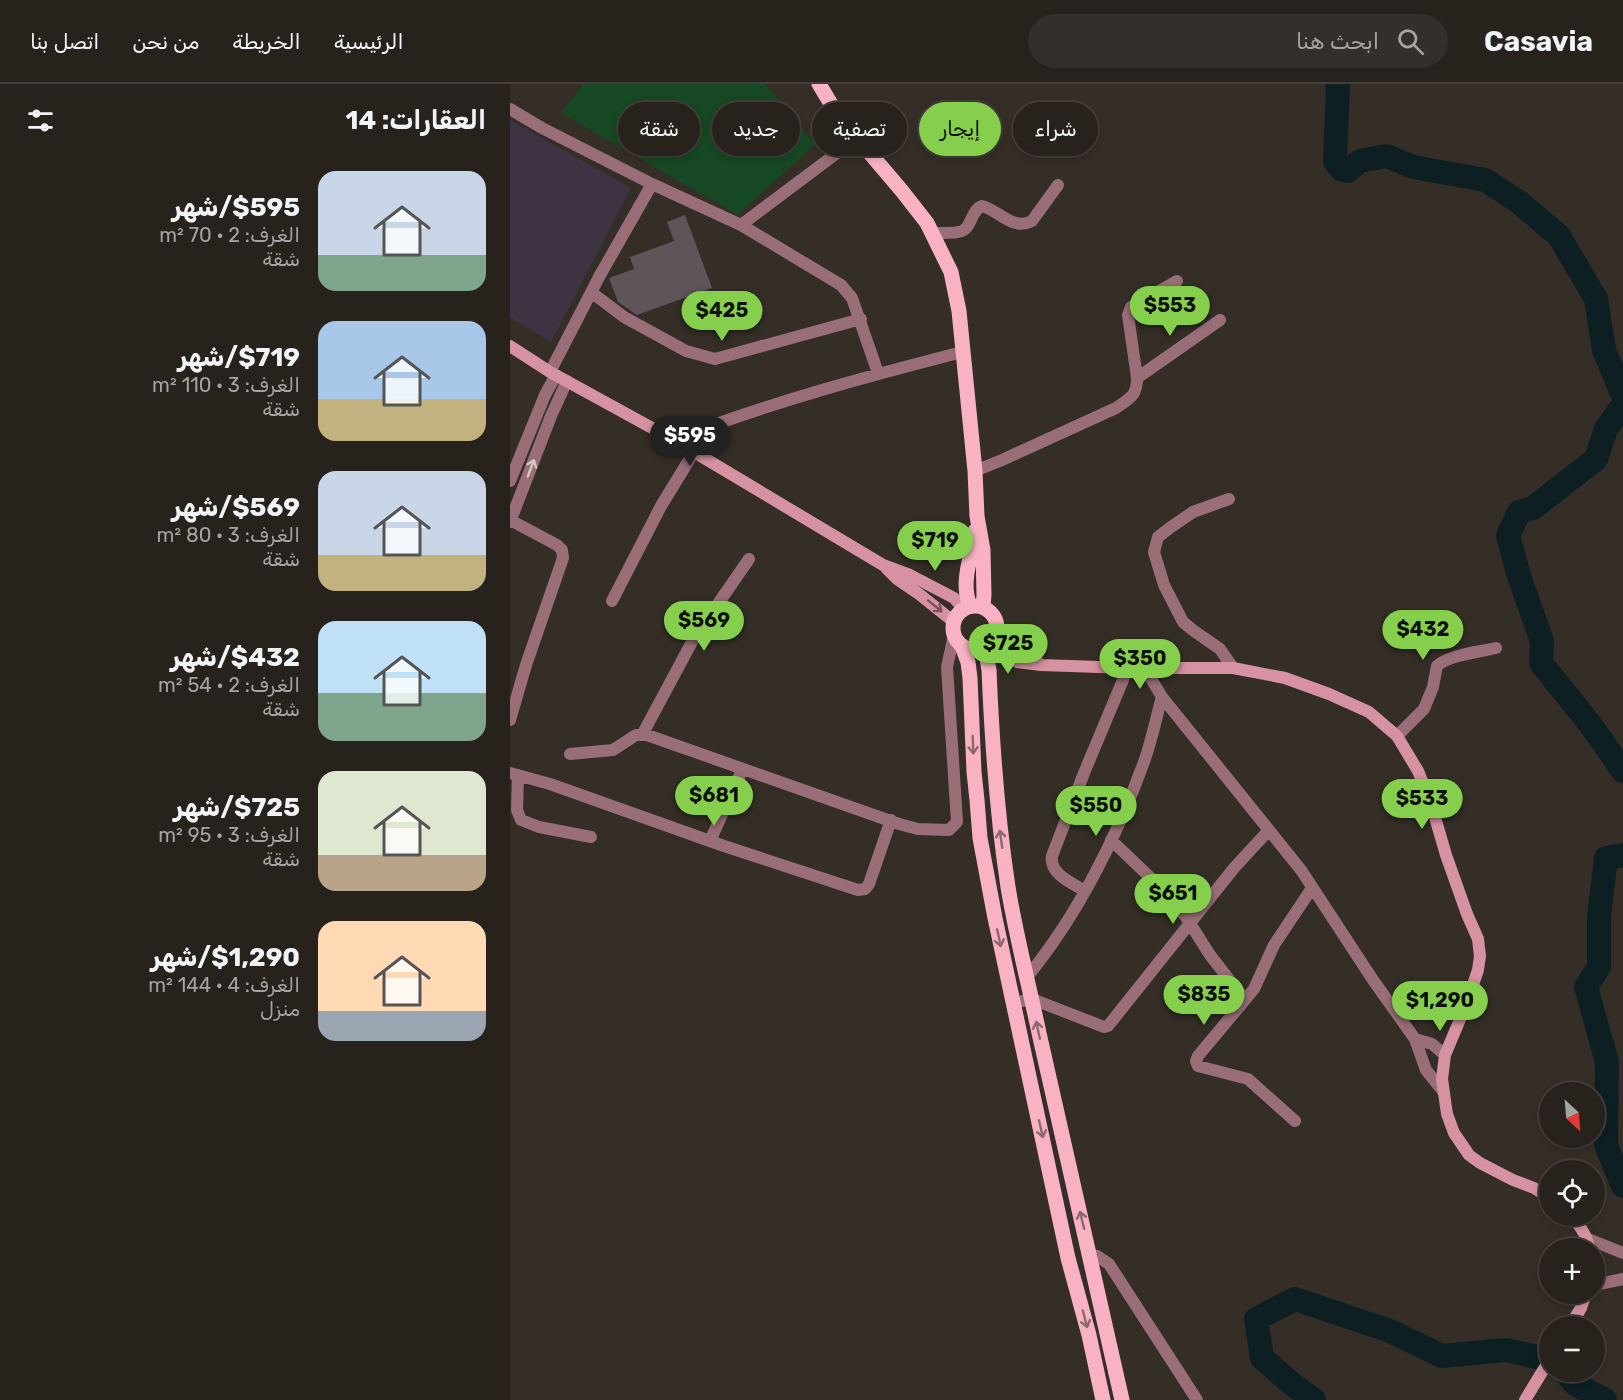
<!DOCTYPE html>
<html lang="ar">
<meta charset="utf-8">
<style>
body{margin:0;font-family:Rubik,Cairo,sans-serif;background:#342f2a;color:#f1f3f6;direction:rtl;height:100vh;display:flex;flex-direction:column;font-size:22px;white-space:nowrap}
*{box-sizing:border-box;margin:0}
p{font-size:20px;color:#a5a4a4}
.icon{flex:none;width:33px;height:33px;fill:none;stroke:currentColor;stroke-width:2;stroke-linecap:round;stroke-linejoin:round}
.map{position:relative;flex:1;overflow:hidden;direction:ltr}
.details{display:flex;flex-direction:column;background:#28221d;width:510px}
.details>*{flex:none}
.top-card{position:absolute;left:18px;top:18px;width:570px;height:54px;direction:rtl;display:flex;gap:12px}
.needle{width:39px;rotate:154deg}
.controls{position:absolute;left:1029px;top:998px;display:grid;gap:12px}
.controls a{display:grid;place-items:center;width:66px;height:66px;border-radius:50%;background:#28221d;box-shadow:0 3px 9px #0003,0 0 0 2px #443f3b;font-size:30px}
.price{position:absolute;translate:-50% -51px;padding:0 14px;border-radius:21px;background:#85cf4c;color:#111;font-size:20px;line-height:39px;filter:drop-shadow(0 2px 3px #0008)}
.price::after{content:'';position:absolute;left:50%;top:36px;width:18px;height:14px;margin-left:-9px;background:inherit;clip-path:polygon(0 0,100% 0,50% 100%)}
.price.current{background:#222;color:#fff}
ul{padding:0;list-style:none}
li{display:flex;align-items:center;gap:18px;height:150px;padding:0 24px}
li span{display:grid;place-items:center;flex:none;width:168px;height:120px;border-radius:18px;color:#555}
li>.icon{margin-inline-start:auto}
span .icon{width:72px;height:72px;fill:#fffc;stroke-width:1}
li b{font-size:26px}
h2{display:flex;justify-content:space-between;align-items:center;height:72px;padding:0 24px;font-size:26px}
.tag{padding:0 21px;border-radius:27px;background:#28221d;box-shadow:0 3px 9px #0003,0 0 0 2px #443f3b;font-size:21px;line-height:54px}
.tag.current{background:#85cf4c;color:#111}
header{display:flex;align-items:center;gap:36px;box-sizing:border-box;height:84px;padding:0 30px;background:#28221d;border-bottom:2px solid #443f3b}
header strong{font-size:28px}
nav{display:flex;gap:33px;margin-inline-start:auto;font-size:21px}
.search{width:420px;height:54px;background:#342f2a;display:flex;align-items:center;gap:15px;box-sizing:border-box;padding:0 21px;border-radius:33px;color:#a5a4a4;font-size:22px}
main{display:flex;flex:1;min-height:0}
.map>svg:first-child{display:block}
</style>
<header>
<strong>Casavia</strong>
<div class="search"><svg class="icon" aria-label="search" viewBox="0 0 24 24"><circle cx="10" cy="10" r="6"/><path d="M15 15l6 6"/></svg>ابحث هنا</div>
<nav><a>الرئيسية</a><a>الخريطة</a><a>من نحن</a><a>اتصل بنا</a></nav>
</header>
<main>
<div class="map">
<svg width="1113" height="1316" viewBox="0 0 1113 1316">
<rect width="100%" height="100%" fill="#352e27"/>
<path fill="#3d3342" d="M 0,36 L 121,104 L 41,258 L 0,233 Z"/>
<path fill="#154823" d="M 73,0 L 255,0 L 305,60 L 228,131 L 51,29 Z"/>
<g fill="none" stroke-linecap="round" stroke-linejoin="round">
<path stroke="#0d1f23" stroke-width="24" d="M 828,0 L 825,77 L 831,85 L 837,87 L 850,77 L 877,72 L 903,83 L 975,96 L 1009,118 L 1049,152 L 1086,215 L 1094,266 L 1113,312
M 1113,321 L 1096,345 L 1086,375 L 1023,424 L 1009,428 L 998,452 L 1009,492 L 1032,557 L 1031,579 L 1080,640 L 1113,687
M 1113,771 L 1096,774 L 1089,832 L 1089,883 L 1076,903 L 1097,978 L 1096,1061 L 1113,1102
M 1055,1287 L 1066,1301 L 1095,1316
M 804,1316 L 782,1300 L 752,1274 L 746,1235 L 785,1215 L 880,1247 L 932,1272 L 996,1266 L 1040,1276"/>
</g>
<path fill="#5e5459" d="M 175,131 L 202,204 L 127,231 L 108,218 L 99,194 L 124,185 L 120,173 L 164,157 L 157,138 Z"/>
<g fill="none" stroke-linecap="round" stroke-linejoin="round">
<path stroke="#9a6e79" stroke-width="12" d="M 0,25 L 32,44 L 142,100
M 231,141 L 347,54
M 423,149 C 431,149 444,150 452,147 C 462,143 461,126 472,122 C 490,127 503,147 522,137 L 548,101
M 81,208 L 114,233 L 176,267 L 205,275 L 351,235
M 40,288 L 89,193 L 142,100 L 231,141 L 331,201 L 342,214 L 368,289
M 627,294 L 710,236
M 164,356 C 258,319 355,293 452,268
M 465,387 L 492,376 L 606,324 C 620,314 627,312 627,294 L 618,231 L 621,223 L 667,197
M 0,397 L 35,311 L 46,291
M 719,415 L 683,428 L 661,443 L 648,453 L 644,468 L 654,501 L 673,538 L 684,547 L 710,565 L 723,584
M 0,436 L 47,461 L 52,466 L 53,474 L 16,581 L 0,636
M 0,438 L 41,332 L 57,297
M 102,517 L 151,422 L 184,368
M 634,583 L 652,613 L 791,786 L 863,896 L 905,955 L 916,986 L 932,1006
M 132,651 L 183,556 L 239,475
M 887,652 L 914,625 L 923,603 L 927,582 C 939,571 969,568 986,564
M 60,670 L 103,666 L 126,651 L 137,651 L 389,740 L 408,745 L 439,746 L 447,738 L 437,583 L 444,551
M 0,689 L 40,700 L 214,762 L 348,806 L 355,805 L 359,800 L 381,736
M 8,691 L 7,726 L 11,736 L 29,743 L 81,753
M 601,756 L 646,799 L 676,833 L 700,871 L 735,916
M 200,757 L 232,686
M 575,807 C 562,799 539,790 542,772 L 574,689 L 618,584
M 517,893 C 568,831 608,751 635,675 C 642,655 646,634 652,613
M 503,919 L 522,915 L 594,943 L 598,942 L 724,784 L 759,746
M 905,955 L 922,960 L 935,971
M 785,1037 L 738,995 L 688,982 L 686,977 L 688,972 L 744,905 L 764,861 L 802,804
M 1078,1155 L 1113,1169
M 580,1171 L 587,1172 L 599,1180 L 687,1316
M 1084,1201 L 1113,1195"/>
<path stroke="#d691a2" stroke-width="12" d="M 0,262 L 40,288 L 164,356 L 373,481 L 400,491 L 444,514 L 454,525
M 376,484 L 387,495 L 409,510 L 444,538
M 487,547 L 513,564 L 531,581
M 477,562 L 507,578 L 531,581 L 618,584 L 723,584 L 775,594 L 819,610 L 859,628 L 887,652 L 908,687 L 920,716 L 936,771 L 957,830 L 968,855 L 970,872 L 968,886 L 956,921 L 935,971 L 932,995 L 937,1030 L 944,1049 L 959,1071 L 970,1079 L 1003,1096 L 1024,1104 L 1040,1114
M 1061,1131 C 1069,1141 1077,1151 1079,1164
M 1060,1242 L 1071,1224 L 1076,1209
M 1015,1316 L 1040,1275"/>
<path stroke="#f9b2c3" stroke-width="15" d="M 309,0 L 321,20 L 347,54 L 392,107 L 417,139 L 441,188 L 449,227 L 465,387 L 467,432 L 473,466 L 474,511 L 473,523
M 460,522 C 450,498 462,472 465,447
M443 544a22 22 0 1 1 44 0a22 22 0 1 1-44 0Z
M 452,562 L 458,578 L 460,594 L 464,688 L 467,716 L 470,754 L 485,834 L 558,1174 L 579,1251 L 593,1316
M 472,564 L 477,575 L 479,586 C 482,659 487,731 498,803 C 506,852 519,901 529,949 C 556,1072 585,1194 612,1316"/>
</g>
<defs><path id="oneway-shaft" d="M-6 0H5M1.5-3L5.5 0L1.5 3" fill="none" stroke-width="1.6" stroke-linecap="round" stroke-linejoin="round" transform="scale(1.5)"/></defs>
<use stroke="#d5c9c7" href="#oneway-shaft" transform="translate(21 384) rotate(-69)"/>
<use stroke="#755658" href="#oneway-shaft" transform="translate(425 522) rotate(39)"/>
<g stroke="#8d696d">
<use href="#oneway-shaft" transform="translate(463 661) rotate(88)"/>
<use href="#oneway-shaft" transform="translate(491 755) rotate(-98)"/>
<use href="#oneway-shaft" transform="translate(489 854) rotate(78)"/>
<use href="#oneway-shaft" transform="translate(528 946) rotate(-102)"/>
<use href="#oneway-shaft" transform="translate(531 1045) rotate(77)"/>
<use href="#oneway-shaft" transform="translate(572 1136) rotate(-104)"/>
<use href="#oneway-shaft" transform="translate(575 1235) rotate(75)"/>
</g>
</svg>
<div class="controls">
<a><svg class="needle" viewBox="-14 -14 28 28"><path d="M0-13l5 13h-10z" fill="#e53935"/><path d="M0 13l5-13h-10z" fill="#a5a4a4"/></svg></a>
<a><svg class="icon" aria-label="locate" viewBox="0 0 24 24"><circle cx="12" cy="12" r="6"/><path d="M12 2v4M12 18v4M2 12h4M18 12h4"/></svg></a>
<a>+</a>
<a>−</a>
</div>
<b class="price" style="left:660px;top:253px">$553</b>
<b class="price" style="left:212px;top:258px">$425</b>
<b class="price current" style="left:180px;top:383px">$595</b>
<b class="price" style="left:425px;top:488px">$719</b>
<b class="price" style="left:194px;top:568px">$569</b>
<b class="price" style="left:913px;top:577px">$432</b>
<b class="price" style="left:498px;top:591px">$725</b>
<b class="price" style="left:630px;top:606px">$350</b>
<b class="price" style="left:204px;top:743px">$681</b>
<b class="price" style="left:912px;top:746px">$533</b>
<b class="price" style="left:586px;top:753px">$550</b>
<b class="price" style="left:663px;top:841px">$651</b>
<b class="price" style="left:694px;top:942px">$835</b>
<b class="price" style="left:930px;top:948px">$1,290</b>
<div class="top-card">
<a class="tag">شراء</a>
<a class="tag current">إيجار</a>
<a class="tag">تصفية</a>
<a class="tag">جديد</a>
<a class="tag">شقة</a>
</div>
</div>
<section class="details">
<h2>العقارات: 14<svg class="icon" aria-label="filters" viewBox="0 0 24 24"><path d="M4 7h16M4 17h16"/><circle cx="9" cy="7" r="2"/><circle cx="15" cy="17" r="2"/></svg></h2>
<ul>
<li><span style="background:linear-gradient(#c9d6e8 70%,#7fa58c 0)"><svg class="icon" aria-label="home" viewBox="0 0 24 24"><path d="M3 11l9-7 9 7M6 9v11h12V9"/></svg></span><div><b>$595/شهر</b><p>الغرف: 2 · 70 m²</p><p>شقة</p></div></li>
<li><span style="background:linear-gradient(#a9c7e8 65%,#c2b280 0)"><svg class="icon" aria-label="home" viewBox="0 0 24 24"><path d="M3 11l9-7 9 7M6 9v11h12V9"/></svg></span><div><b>$719/شهر</b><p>الغرف: 3 · 110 m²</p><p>شقة</p></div></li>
<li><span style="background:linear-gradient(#c9d6e8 70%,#c2b280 0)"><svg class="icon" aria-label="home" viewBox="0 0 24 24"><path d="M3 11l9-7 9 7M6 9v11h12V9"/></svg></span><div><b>$569/شهر</b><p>الغرف: 3 · 80 m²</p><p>شقة</p></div></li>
<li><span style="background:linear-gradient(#bfe0f5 60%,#7fa58c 0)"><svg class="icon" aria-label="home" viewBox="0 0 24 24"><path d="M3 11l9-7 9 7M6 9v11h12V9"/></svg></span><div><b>$432/شهر</b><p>الغرف: 2 · 54 m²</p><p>شقة</p></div></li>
<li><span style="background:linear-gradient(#dfe7d0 70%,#b9a48a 0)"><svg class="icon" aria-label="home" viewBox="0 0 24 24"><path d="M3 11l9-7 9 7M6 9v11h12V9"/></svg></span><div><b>$725/شهر</b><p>الغرف: 3 · 95 m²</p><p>شقة</p></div></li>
<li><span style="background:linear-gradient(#ffd9b3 75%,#9aa5b1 0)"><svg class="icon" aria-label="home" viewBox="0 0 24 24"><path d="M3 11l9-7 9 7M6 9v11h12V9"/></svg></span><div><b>$1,290/شهر</b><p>الغرف: 4 · 144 m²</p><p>منزل</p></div></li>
</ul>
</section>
</main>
